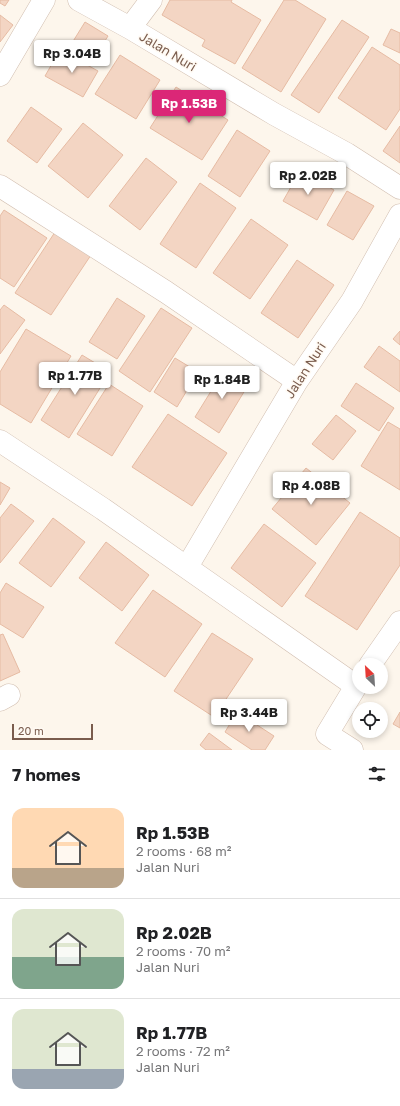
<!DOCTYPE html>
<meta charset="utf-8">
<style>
body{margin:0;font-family:"Golos Text",sans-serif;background:#f2f2f2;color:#202124;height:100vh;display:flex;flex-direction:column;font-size:15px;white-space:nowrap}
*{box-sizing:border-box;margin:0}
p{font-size:13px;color:#757577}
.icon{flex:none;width:22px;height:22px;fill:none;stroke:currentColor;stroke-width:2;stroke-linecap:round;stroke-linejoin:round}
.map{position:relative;height:750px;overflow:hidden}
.drawer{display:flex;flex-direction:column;background:#fff;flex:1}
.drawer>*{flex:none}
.needle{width:26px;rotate:335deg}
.fabs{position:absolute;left:352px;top:658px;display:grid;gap:8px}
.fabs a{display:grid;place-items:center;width:36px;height:36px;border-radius:50%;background:#fff;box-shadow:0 2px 6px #0003;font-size:20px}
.scale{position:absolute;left:12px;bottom:10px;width:81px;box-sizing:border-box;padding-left:4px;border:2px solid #7a5c4d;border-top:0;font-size:11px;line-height:14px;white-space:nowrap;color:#7a5c4d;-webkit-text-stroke:3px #fffaf3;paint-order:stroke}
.price{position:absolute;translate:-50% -34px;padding:0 9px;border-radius:4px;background:#fff;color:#222;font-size:13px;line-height:26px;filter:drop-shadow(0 1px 2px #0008)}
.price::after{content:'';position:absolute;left:50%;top:24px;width:12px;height:9px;margin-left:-6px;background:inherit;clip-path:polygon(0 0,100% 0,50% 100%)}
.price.selected{background:#db2777;color:#fff}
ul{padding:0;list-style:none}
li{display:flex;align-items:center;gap:12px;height:100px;padding:0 12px}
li+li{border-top:1px solid #e0e0e0}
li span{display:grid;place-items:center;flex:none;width:112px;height:80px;border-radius:12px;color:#555}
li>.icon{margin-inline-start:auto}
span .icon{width:48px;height:48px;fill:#fffc;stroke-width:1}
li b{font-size:17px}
h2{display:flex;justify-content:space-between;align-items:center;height:48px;padding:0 12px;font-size:17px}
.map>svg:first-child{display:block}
</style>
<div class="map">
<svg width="400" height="750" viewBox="0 0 400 750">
<rect width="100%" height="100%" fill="#fdf6ec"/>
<path fill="#f3d5c3" stroke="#e6bba3" d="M 0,0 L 9,0 L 5,6 L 0,3 Z
M 170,0 L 232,0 L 231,2 L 261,20 L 235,64 L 202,46 L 205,40 L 162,15 Z
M 284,0 L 295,0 L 326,19 L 281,92 L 242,68 Z
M 0,15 L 13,25 L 0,42 Z
M 342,20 L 369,37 L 319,113 L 291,95 Z
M 85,22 L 108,36 L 95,57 L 72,43 Z
M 391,29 L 400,33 L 400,53 L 383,45 Z
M 372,47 L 400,65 L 400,109 L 386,130 L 338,98 Z
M 60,50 L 98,71 L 83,97 L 45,76 Z
M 120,55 L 160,80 L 136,119 L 95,94 Z
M 176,87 L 228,120 L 202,160 L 150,128 Z
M 31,107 L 62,129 L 37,163 L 7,141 Z
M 83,123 L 123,155 L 88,198 L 48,166 Z
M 400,126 L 400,163 L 383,151 Z
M 237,130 L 270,151 L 240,197 L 208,176 Z
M 146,158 L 177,182 L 140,230 L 109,206 Z
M 300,171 L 334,190 L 317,220 L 283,201 Z
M 200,183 L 236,208 L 196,268 L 160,244 Z
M 347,191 L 374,206 L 353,240 L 327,225 Z
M 4,210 L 47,238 L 14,287 L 0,278 L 0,216 Z
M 251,219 L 288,245 L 250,299 L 213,273 Z
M 57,229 L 93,252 L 51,315 L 15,293 Z
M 297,260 L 334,285 L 298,338 L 261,313 Z
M 117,298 L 145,316 L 117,359 L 89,342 Z
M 4,305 L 25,320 L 0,354 L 0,310 Z
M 161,308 L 192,328 L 150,392 L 119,371 Z
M 26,329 L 71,356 L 31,423 L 0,404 L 0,372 Z
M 400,331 L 400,345 L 393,339 Z
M 379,346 L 400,361 L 400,392 L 364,367 Z
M 82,355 L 110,372 L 69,438 L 41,420 Z
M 175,358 L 198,372 L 177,407 L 154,392 Z
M 226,367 L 250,382 L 219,433 L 195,417 Z
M 356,383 L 394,408 L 379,431 L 341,406 Z
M 109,384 L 143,406 L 112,456 L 77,434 Z
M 168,414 L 227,453 L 192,506 L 132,467 Z
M 336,415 L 356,431 L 333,460 L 312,444 Z
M 388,422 L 400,429 L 400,490 L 361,466 Z
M 306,468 L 350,503 L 316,545 L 272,509 Z
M 0,482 L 10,488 L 0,505 Z
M 11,504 L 34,521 L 0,563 L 0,518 Z
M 360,512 L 400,538 L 400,565 L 357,630 L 305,596 Z
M 53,518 L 85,542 L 51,587 L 19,563 Z
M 264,524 L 316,563 L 282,607 L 231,568 Z
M 106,542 L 149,575 L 122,611 L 79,578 Z
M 6,583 L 44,607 L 23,638 L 0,624 L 0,593 Z
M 153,590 L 202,624 L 165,677 L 115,643 Z
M 212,633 L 253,659 L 214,717 L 174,691 Z
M 3,634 L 20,672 L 0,681 L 0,635 Z
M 237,712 L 274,736 L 265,750 L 252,750 L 225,732 Z
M 400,712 L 400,728 L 393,724 Z
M 209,733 L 232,750 L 206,750 L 200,745 Z"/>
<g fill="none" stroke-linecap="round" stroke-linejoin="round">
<defs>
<path id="minor" d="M 79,0 L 130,28 L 274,114 L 347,154 L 400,188
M 130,28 L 151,0
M 0,75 L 44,0
M 0,186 L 166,292 L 297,381
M 0,441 L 103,509 L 356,686 L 327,734 L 352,750
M 187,567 L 297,381 L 352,301 L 400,215
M 370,665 L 400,622
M 0,700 L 9,695"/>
</defs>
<use href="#minor" stroke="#d1beb0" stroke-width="23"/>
<use href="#minor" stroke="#fff" stroke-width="22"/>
</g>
<g text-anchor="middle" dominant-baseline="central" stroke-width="3" stroke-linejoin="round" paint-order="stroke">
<g font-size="13" fill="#7a5c4d" stroke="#fffaf3">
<text transform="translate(168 51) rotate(31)">Jalan Nuri</text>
<text transform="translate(305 370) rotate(-57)">Jalan Nuri</text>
</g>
</g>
</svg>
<div class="fabs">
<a><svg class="needle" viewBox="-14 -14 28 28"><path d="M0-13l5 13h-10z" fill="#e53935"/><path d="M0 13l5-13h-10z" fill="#757577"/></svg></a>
<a><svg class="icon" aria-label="locate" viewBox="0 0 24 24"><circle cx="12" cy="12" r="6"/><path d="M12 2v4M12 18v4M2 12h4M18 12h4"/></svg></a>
</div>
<div class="scale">20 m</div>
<b class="price" style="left:72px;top:74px">Rp 3.04B</b>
<b class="price selected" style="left:189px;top:124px">Rp 1.53B</b>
<b class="price" style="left:308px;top:196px">Rp 2.02B</b>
<b class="price" style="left:75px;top:396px">Rp 1.77B</b>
<b class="price" style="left:222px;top:400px">Rp 1.84B</b>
<b class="price" style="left:311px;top:506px">Rp 4.08B</b>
<b class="price" style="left:249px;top:733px">Rp 3.44B</b>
</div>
<section class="drawer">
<h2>7 homes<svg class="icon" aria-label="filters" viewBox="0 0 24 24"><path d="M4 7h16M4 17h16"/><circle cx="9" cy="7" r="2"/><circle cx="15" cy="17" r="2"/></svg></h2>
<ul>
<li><span style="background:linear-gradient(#ffd9b3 75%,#b9a48a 0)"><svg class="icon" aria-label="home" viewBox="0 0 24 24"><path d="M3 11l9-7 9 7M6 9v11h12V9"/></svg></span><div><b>Rp 1.53B</b><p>2 rooms · 68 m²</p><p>Jalan Nuri</p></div></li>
<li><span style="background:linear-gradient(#dfe7d0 60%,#7fa58c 0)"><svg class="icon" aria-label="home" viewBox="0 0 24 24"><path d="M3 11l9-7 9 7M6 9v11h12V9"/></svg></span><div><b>Rp 2.02B</b><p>2 rooms · 70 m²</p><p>Jalan Nuri</p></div></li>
<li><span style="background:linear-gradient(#dfe7d0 75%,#9aa5b1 0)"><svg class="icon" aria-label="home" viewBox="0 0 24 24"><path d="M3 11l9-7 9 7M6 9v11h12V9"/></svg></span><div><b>Rp 1.77B</b><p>2 rooms · 72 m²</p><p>Jalan Nuri</p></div></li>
</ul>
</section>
